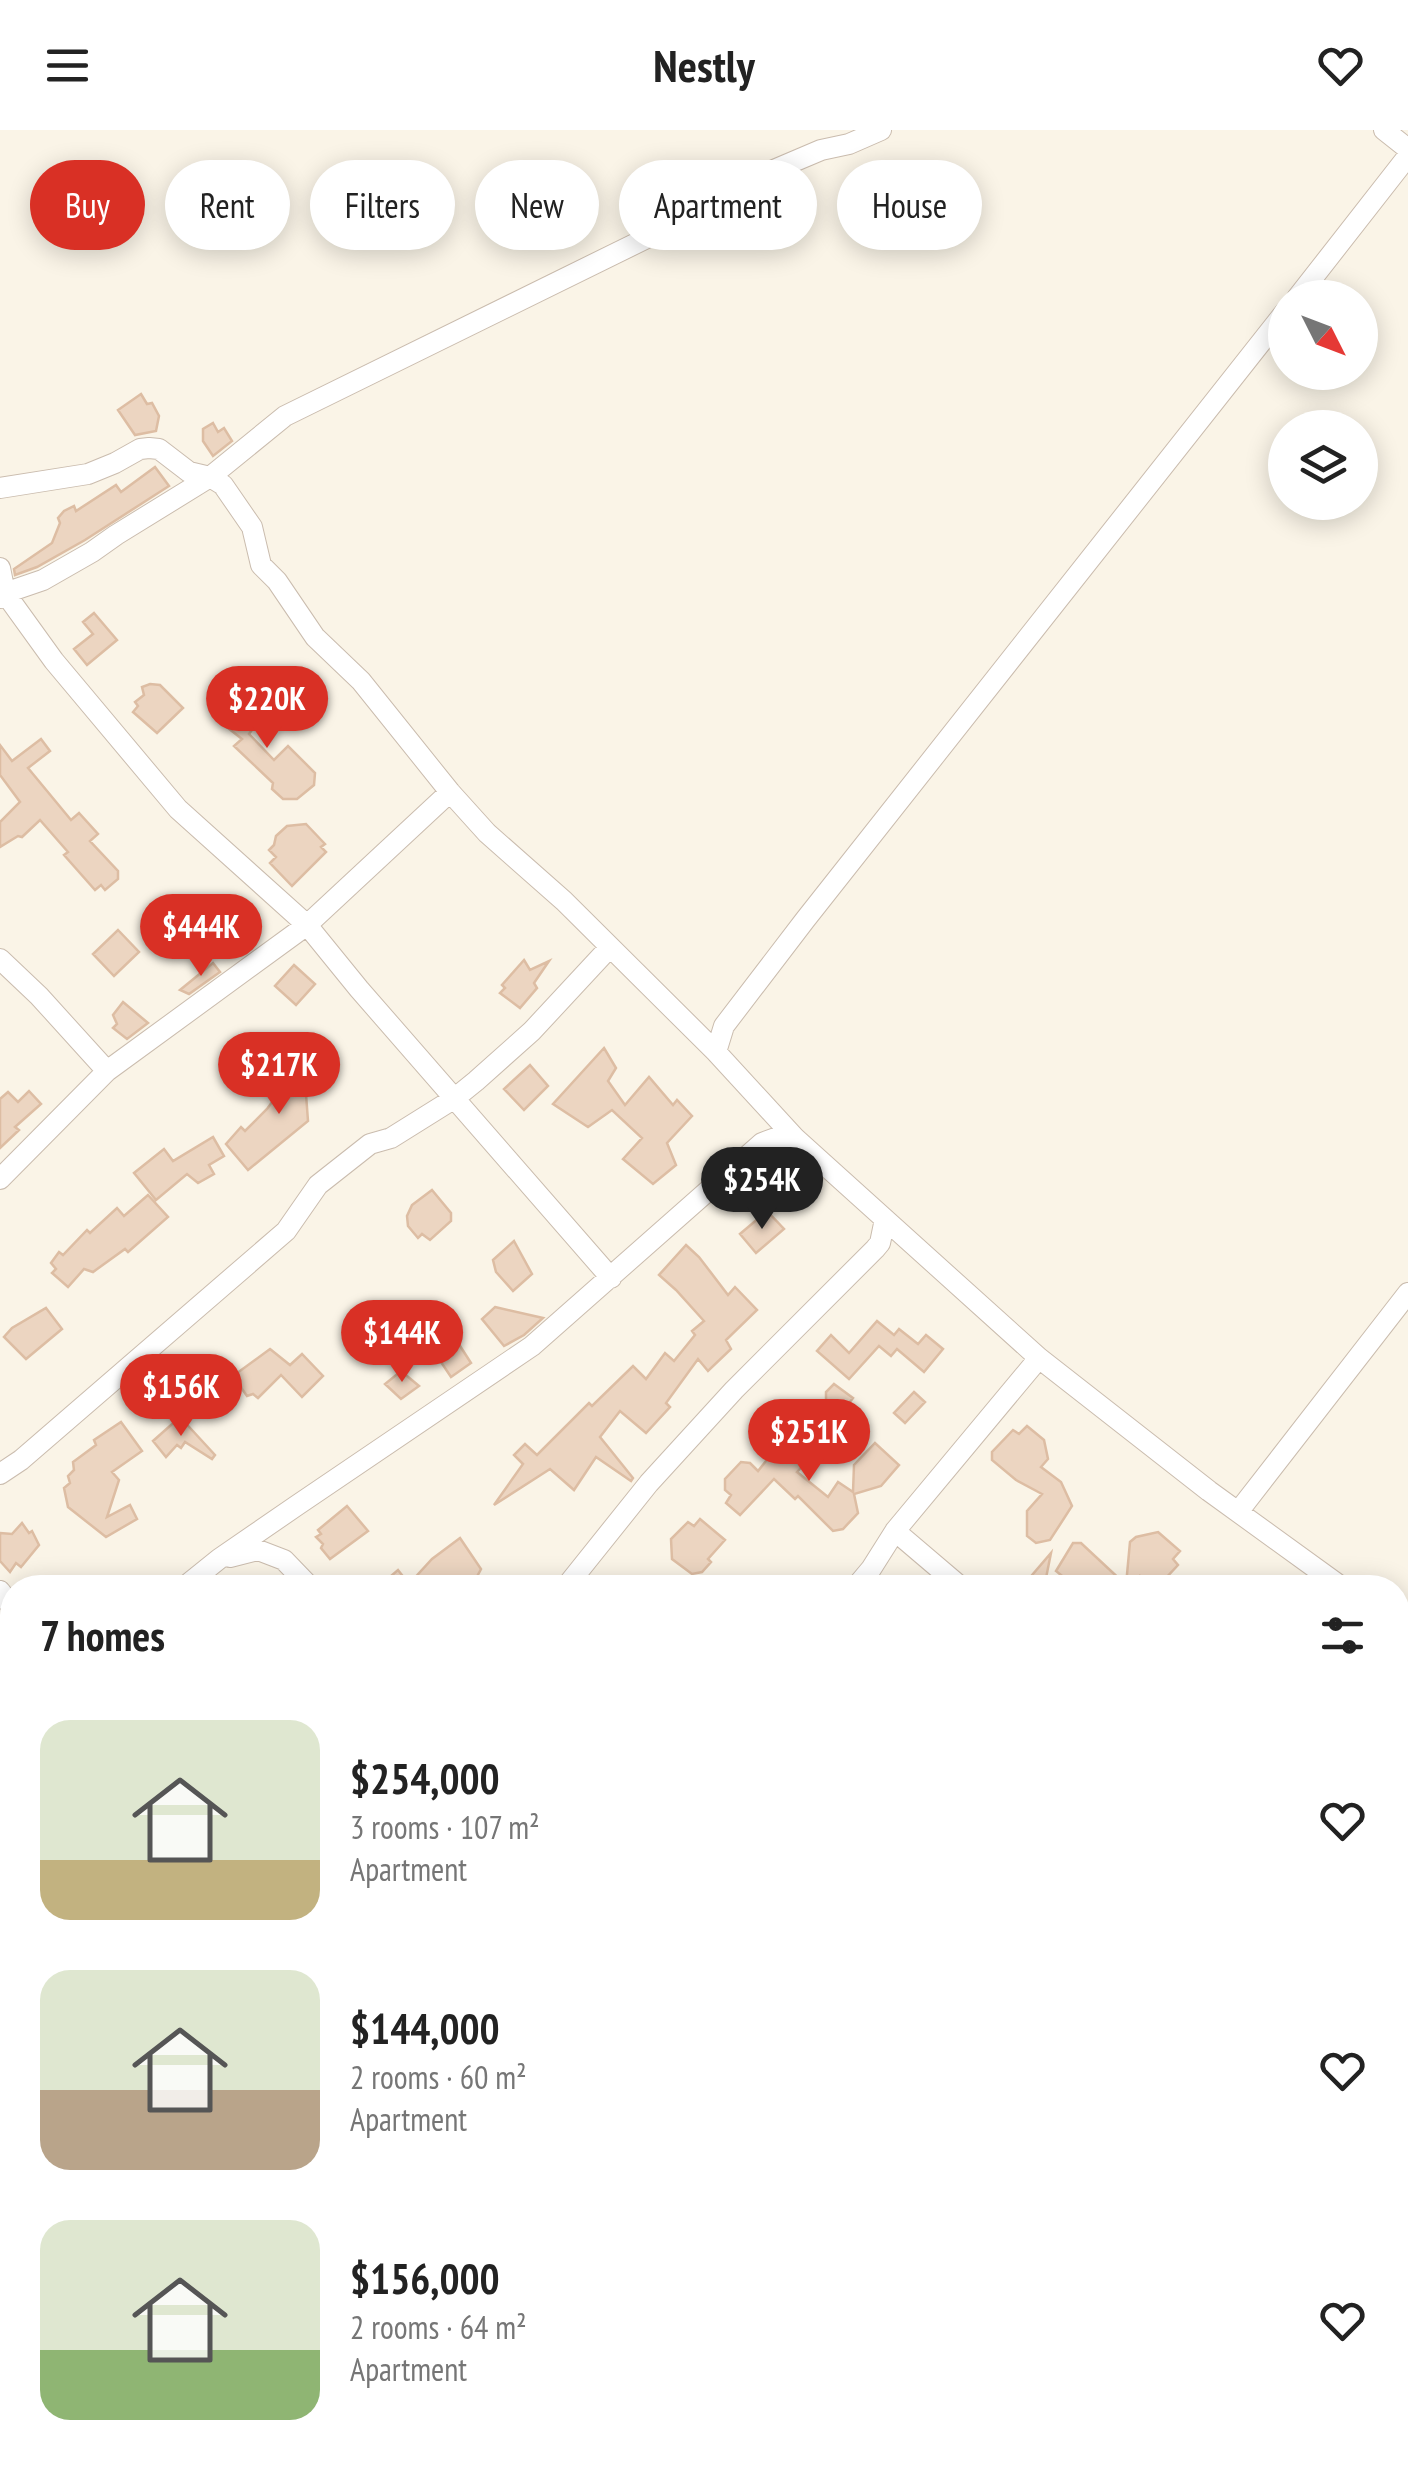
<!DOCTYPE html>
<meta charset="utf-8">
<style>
body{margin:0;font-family:"PT Sans Narrow",sans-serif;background:#f2f2f2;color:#222;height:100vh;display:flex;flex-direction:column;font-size:38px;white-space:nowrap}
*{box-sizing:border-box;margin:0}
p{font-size:32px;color:#767676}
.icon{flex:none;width:55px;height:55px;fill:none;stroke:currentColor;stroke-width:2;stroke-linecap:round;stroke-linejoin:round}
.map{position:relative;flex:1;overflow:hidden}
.panel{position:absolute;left:0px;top:1445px;width:1410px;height:892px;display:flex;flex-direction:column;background:#fff;border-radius:40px 40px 0 0;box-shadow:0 5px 25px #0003}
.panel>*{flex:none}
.top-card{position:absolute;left:30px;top:30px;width:1350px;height:90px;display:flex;gap:20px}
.needle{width:65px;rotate:132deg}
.tools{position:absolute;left:1268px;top:150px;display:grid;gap:20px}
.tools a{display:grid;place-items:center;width:110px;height:110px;border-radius:50%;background:#fff;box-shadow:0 5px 25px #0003;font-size:50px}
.price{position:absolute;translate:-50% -85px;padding:0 22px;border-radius:35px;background:#d93025;color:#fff;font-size:32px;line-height:65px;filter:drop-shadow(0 2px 5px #0008)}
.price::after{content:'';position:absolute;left:50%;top:60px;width:30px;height:22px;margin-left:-15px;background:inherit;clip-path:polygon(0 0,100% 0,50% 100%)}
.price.active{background:#222;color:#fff}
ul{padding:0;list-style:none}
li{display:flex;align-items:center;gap:30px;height:250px;padding:0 40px}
li span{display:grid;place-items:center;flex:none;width:280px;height:200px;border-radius:30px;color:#555}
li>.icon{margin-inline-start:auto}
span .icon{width:120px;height:120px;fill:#fffc;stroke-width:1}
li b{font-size:42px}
h2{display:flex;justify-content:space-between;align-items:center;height:120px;padding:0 40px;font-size:42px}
.chip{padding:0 35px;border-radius:45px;background:#fff;box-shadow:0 5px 25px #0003;font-size:35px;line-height:90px}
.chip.active{background:#d93025;color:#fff}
header{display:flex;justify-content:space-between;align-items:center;height:130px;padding:0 40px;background:#fff;font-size:45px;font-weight:600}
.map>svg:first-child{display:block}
</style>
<header><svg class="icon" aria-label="menu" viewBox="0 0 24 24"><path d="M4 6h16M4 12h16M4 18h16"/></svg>Nestly<svg class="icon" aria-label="heart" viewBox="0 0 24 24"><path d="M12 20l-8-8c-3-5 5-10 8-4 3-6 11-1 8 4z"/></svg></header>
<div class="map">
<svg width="1408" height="2337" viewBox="0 0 1408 2337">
<rect width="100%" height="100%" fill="#faf4e7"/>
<path fill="#ecd5c1" stroke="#ddbda3" stroke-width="2.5" d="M 141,264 L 147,274 L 152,273 L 159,286 L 156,301 L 135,305 L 118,280 Z
M 213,293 L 218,302 L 224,298 L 232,311 L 213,326 L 203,311 L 203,299 Z
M 155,337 L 169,356 L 85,410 L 37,437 L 15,445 L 14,439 L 52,413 L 60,393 L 58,388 L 64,381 L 74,376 L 76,381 L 116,355 L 121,362 Z
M 94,483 L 117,510 L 87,535 L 74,519 L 93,504 L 83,492 Z
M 150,554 L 160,555 L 183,578 L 157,603 L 133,582 L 138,576 L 135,572 L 144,565 L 142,557 Z
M 243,561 L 262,581 L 260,589 L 249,604 L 274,630 L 288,616 L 315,643 L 314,655 L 297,669 L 283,669 L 272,659 L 273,653 L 234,616 L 242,609 L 223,594 L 222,581 Z
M 41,609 L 50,621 L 28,638 L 71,690 L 79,683 L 98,704 L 90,711 L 118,741 L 118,749 L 105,760 L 101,755 L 95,760 L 64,725 L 68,722 L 40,690 L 22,707 L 18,706 L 0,717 L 0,692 L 20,672 L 0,645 L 0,615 L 12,631 Z
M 306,694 L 325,714 L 321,717 L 326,722 L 292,756 L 270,733 L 276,727 L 269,720 L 274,715 L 276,706 L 287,696 Z
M 118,800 L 139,822 L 114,846 L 93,824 Z
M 524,830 L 530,840 L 549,831 L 534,853 L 537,858 L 520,878 L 500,863 L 505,858 L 502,855 Z
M 213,833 L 220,842 L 189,864 L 180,860 Z
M 294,835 L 315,854 L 296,875 L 275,856 Z
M 123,872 L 148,893 L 127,909 L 113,898 L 117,894 L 113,885 Z
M 604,918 L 616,938 L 608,951 L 625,975 L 649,947 L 673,975 L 677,970 L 692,986 L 667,1013 L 676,1035 L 653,1054 L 623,1029 L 642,1008 L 612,980 L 588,997 L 553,974 Z
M 323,927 L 335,943 L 306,964 L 308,991 L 248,1040 L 226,1014 L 241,997 L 245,1001 L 267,979 L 286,953 Z
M 530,935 L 548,956 L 524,980 L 504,959 Z
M 29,961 L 41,974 L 15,997 L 19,1000 L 0,1018 L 0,969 L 8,962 L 18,972 Z
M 213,1007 L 224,1026 L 209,1035 L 214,1044 L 198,1053 L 187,1044 L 156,1070 L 134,1043 L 164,1019 L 173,1031 Z
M 432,1060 L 451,1083 L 451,1091 L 430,1110 L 422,1104 L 418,1108 L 408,1096 L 407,1086 L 412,1075 Z
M 148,1065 L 168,1087 L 128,1122 L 125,1119 L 93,1142 L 84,1139 L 68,1157 L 52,1143 L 56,1139 L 51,1133 L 59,1122 L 63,1125 L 87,1100 L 90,1103 L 117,1078 L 124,1086 Z
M 767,1081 L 784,1099 L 756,1123 L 740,1104 Z
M 514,1111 L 532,1144 L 513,1161 L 496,1142 L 493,1130 Z
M 686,1115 L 699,1127 L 728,1165 L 735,1157 L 757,1180 L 726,1210 L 731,1219 L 708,1241 L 698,1229 L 666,1273 L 670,1277 L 646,1303 L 620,1281 L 600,1307 L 633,1348 L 631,1351 L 596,1327 L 574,1360 L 550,1339 L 494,1375 L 523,1334 L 514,1325 L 525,1314 L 537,1325 L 589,1273 L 592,1276 L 633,1236 L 646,1249 L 665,1223 L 674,1231 L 695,1205 L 692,1201 L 704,1191 L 676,1160 L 659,1145 Z
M 495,1177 L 543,1188 L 524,1205 L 504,1216 L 482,1189 Z
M 46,1178 L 62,1199 L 26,1229 L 4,1207 L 12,1198 Z
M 877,1191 L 894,1205 L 899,1199 L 918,1214 L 926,1205 L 943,1219 L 924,1242 L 897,1219 L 891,1226 L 879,1216 L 849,1249 L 817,1221 L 831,1205 L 849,1223 Z
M 453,1205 L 471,1233 L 451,1247 L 441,1232 L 439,1232 L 430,1216 Z
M 270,1219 L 290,1235 L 302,1224 L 323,1246 L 302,1267 L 281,1245 L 258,1268 L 253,1264 L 247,1266 L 233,1246 Z
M 401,1241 L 419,1256 L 401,1269 L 385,1254 Z
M 834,1254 L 853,1268 L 834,1292 L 826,1284 L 826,1262 Z
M 914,1262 L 925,1272 L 905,1293 L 894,1283 Z
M 180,1287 L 215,1325 L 212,1329 L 185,1312 L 181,1318 L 177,1315 L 166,1327 L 153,1311 Z
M 121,1292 L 142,1321 L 112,1342 L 119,1350 L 107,1387 L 130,1375 L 137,1389 L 106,1407 L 68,1377 L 64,1358 L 70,1353 L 68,1346 L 74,1340 L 73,1332 L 96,1315 L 94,1310 Z
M 1027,1296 L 1044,1310 L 1048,1329 L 1041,1337 L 1061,1352 L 1072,1376 L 1050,1410 L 1036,1413 L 1027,1406 L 1027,1381 L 1042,1364 L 1016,1350 L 992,1330 L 992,1322 L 1013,1300 L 1019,1304 Z
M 789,1313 L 808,1330 L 797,1342 L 828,1367 L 838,1352 L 853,1362 L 854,1335 L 875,1313 L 899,1335 L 881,1356 L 854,1364 L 858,1383 L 843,1399 L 833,1401 L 798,1366 L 795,1369 L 774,1349 L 740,1385 L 726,1373 L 731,1365 L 725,1360 L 725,1349 L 741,1332 L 750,1333 L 758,1341 L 777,1317 Z
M 347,1376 L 368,1401 L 330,1429 L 321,1418 L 323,1414 L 316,1407 L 321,1404 L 318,1400 Z
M 700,1389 L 725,1410 L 708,1429 L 711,1432 L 702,1442 L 692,1444 L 672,1429 L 671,1409 L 688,1392 L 694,1396 Z
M 22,1393 L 29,1403 L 32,1401 L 39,1415 L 21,1437 L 16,1433 L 10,1442 L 0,1431 L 0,1403 L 12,1404 Z
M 1158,1402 L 1180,1421 L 1173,1429 L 1178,1435 L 1166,1448 L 1178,1458 L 1152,1458 L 1140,1446 L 1133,1458 L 1077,1458 L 1056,1441 L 1073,1413 L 1081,1413 L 1126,1455 L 1130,1412 L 1136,1407 Z
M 460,1408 L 481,1439 L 471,1458 L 377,1458 L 398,1440 L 409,1454 L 432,1429 Z
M 1051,1423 L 1044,1458 L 1021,1458 Z"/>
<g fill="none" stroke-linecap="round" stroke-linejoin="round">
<defs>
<path id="minor" d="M 1384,0 L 1408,19
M 1297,168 L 1408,26
M 0,358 L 88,344 L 115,333 L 140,319 L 149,318 L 159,319 L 189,342 L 210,347 L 223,355 L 252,397 L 261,435 L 277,451 L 315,507 L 361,551 L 450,662 L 487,703 L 564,771 L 716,922 L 795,1008 L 1039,1228 L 1209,1361 L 1343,1458
M 0,438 L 5,463 L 54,531 L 178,679 L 307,795 L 359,859 L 611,1148
M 0,468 L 5,463 L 43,450 L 92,422 L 116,405 L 210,347 L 285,286 L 657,103 L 729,59 L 821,20 L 849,14 L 881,0
M 0,829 L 39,866 L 107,941
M 716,922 L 724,896 L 805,790 L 1285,182
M 0,1049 L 107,941 L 307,795 L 450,662
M 0,1344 L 21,1330 L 286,1101 L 318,1055 L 370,1014 L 391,1008 L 455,968 L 476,951 L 532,901 L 610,817
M 1238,1382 L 1408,1163
M 895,1401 L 962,1458
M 230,1427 L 258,1420 L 284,1430 L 311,1458
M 183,1458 L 219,1429 L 296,1376 L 532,1216 L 762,1013 L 778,1007 L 795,1008
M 565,1458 L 649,1353 L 734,1260 L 875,1119 L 880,1113 L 885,1089
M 855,1458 L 871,1439 L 895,1401 L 1039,1228
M 0,1461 L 12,1477
M 1398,1498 L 1408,1506
M 0,1608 L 12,1596
M 1398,2005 L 1408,1994
M 1398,2118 L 1408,2126
M 13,2325 L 27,2337
M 431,2325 L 444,2337
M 756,2325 L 764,2337
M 206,2337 L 217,2325
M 724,2337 L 736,2325
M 1200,2337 L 1210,2325"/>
</defs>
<use href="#minor" stroke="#cabcae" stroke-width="22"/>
<use href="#minor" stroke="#fff" stroke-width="20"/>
</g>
</svg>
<div class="tools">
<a><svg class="needle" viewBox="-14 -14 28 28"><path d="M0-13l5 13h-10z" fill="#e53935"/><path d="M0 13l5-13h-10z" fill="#767676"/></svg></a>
<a><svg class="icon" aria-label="layers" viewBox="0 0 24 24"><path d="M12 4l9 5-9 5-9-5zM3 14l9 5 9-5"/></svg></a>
</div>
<b class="price" style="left:267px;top:621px">$220K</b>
<b class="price" style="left:201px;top:849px">$444K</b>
<b class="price" style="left:279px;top:987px">$217K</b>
<b class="price active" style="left:762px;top:1102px">$254K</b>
<b class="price" style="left:402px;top:1255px">$144K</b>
<b class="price" style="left:181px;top:1309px">$156K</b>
<b class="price" style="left:809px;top:1354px">$251K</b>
<div class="top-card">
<a class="chip active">Buy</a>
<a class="chip">Rent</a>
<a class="chip">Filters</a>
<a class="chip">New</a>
<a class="chip">Apartment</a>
<a class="chip">House</a>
</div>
<section class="panel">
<h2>7 homes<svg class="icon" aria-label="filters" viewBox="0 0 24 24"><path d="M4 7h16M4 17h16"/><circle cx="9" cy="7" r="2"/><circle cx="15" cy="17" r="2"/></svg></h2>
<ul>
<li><span style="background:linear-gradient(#dfe7d0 70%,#c2b280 0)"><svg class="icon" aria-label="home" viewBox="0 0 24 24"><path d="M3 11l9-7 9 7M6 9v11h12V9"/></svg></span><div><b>$254,000</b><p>3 rooms · 107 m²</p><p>Apartment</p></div><svg class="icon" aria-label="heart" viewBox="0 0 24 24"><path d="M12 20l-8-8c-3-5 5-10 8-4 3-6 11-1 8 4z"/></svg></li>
<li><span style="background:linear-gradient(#dfe7d0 60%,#b9a48a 0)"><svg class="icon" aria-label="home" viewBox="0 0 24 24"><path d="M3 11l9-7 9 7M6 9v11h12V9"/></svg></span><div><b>$144,000</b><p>2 rooms · 60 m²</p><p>Apartment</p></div><svg class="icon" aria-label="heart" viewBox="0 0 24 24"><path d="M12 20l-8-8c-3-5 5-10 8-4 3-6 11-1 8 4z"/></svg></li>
<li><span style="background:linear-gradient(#dfe7d0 65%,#8fb573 0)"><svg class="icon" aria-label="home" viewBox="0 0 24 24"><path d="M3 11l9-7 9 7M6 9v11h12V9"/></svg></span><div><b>$156,000</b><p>2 rooms · 64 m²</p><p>Apartment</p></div><svg class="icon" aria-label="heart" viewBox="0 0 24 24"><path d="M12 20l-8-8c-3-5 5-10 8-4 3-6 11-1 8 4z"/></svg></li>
</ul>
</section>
</div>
